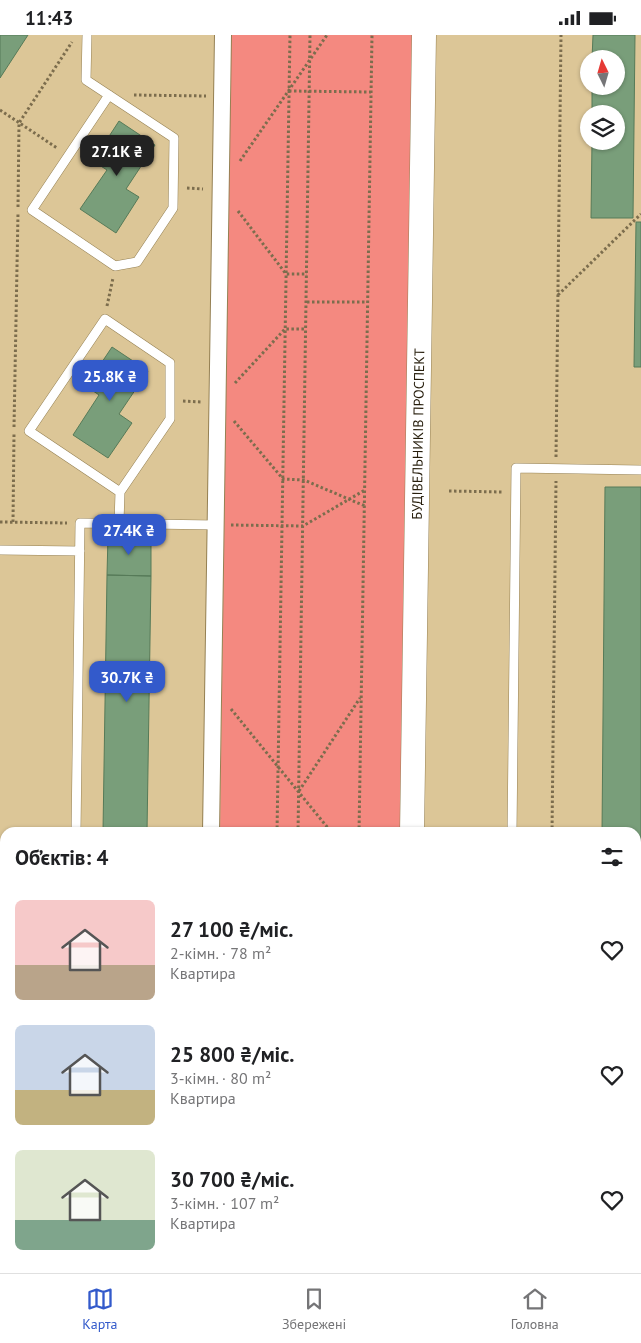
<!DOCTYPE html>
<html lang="uk">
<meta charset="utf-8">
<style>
body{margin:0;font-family:"PT Sans",sans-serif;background:#f2f2f2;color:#202124;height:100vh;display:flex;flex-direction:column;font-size:19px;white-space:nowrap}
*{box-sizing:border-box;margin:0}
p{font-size:16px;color:#757577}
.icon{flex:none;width:28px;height:28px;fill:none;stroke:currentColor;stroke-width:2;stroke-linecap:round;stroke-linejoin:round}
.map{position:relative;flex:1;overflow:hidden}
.side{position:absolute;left:0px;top:792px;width:641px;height:446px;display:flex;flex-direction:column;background:#fff;border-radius:15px 15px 0 0;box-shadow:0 1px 4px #0004}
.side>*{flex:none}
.needle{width:32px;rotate:355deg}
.tools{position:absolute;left:580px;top:15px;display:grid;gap:10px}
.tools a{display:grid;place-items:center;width:45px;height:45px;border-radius:50%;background:#fff;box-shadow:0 1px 4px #0004;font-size:25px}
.price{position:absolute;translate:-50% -42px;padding:0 11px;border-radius:10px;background:#335acb;color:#fff;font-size:16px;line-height:32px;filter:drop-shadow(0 1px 2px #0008)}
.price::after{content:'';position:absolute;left:50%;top:30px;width:15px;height:11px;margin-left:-8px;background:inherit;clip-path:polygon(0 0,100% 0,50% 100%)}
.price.active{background:#222;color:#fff}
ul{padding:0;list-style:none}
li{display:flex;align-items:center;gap:15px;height:125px;padding:0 15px}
li span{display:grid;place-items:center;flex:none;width:140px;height:100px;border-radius:8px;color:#555}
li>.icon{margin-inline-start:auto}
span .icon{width:60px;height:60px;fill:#fffc;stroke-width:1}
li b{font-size:21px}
h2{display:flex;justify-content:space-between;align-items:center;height:60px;padding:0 15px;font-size:21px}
.status{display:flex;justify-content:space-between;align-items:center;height:35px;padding:0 25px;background:#fff;direction:ltr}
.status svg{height:14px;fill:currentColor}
.dock{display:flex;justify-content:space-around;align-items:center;height:70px;border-top:1px solid #e0e0e0;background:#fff;font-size:14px;color:#757577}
.dock a{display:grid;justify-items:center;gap:2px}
.dock .active{color:#335acb}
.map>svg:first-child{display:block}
</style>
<div class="status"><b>11:43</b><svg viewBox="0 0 49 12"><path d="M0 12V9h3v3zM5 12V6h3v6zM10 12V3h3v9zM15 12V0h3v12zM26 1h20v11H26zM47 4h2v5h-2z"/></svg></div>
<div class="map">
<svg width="641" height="1238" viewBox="0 0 641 1238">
<rect width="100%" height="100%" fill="#dcc697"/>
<path fill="#f48980" d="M 231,0 L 413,0 L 402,797 L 220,798 Z
M 213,1234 L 395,1234 L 395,1238 L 213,1238 Z"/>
<path fill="#799e7a" stroke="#567a58" d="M 0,0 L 28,0 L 0,43 Z
M 593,0 L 635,0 L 633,183 L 591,183 L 592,106 L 616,106 L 616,79 L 592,79 L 592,51 L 616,51 L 616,24 L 592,24 Z
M 119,86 L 155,110 L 126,154 L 139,162 L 116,198 L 80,174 L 107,135 L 93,126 Z
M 636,187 L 641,187 L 641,332 L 634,332 Z
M 112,312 L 148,336 L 119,379 L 132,388 L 108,423 L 73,400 L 99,360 L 86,351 Z
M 605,452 L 641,452 L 641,889 L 636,889 L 636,798 L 602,798 Z
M 108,501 L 151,501 L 151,541 L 107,540 Z
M 107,540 L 151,541 L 147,797 L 103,796 Z
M 0,867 L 5,869 L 5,892 L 0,891 Z
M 0,1100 L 5,1104 L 5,1119 L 0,1126 Z
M 636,1104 L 641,1104 L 641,1197 L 636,1197 Z
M 5,1199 L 5,1234 L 123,1234 L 129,1237 L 0,1236 L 0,1206 Z
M 269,1234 L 291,1234 L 291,1238 L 269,1238 Z"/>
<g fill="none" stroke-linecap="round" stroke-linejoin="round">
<defs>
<path id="lane" d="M 87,0 L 86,45 L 174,103 L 173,173 L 137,227 L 115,231 L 32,175 L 109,60
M 119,488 L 120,457 L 170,384 L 170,328 L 105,284 L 29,396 L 120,457
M 0,515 L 80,516
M 76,798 L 80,488 L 216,490
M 512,798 L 516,433 L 641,435
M 636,897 L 641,897
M 0,1080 L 5,1083
M 0,1183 L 5,1175"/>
<path id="street" d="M 211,798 L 223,0
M 205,1238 L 205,1234"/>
<g id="secondary">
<path id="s1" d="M 412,798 L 424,0"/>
<path d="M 405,1238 L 406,1234"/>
</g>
</defs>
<use href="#lane" stroke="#958053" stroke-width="10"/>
<use href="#street" stroke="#958053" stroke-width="18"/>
<use href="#secondary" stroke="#958053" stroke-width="25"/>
<path stroke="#7c6d4d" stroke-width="3" stroke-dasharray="2.5 2.5" stroke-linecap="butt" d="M 289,56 L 371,57
M 134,60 L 206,61
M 0,75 L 57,113
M 240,126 L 327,0
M 187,153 L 203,154
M 18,172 L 19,88 L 72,7
M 238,176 L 286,239 L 307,239
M 558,260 L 641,179
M 307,267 L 367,267
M 107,271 L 113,243
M 235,348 L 285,294 L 306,294
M 183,366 L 202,367
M 234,386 L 283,444 L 304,445 L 365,471
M 14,392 L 18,178
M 556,422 L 561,0
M 449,456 L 503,457
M 0,487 L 67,488
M 13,487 L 14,398
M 231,490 L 303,491 L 365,455
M 231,674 L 332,798
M 299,756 L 360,663
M 277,798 L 290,0
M 298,798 L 310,0
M 359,798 L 372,0
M 552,798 L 556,446
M 0,828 L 5,828
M 636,1075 L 641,1075
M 143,1234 L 149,1238
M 177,1234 L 179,1238
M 160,1238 L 160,1234
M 353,1238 L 353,1234
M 462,1238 L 462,1234
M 480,1238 L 485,1234"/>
<use href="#lane" stroke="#fff" stroke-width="9"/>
<use href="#street" stroke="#fff" stroke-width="16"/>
<use href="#secondary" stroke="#fff" stroke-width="24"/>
</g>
<g text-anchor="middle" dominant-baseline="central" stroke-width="4" stroke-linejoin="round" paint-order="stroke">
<g font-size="14" fill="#261d0b" stroke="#e9d3a3">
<text stroke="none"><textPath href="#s1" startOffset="399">БУДІВЕЛЬНИКІВ ПРОСПЕКТ</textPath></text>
</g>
</g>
</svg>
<div class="tools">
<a><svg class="needle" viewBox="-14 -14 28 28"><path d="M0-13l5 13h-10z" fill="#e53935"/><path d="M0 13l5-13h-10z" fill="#757577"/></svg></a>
<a><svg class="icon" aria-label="layers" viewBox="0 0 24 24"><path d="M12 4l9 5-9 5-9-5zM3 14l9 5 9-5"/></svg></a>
</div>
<b class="price active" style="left:117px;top:142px">27.1K ₴</b>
<b class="price" style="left:110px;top:367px">25.8K ₴</b>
<b class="price" style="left:129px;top:521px">27.4K ₴</b>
<b class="price" style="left:127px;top:668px">30.7K ₴</b>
<section class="side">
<h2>Об’єктів: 4<svg class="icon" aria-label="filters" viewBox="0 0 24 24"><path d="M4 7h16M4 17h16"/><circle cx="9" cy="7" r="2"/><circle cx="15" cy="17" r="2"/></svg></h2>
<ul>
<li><span style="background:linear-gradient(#f6c9c9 65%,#b9a48a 0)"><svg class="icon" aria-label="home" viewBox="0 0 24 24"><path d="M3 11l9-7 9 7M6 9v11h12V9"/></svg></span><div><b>27 100 ₴/міс.</b><p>2-кімн. · 78 m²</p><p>Квартира</p></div><svg class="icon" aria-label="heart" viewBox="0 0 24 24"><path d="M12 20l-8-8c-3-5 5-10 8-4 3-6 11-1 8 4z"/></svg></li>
<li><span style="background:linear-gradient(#c9d6e8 65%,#c2b280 0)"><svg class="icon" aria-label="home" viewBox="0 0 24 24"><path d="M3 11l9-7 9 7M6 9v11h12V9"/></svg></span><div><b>25 800 ₴/міс.</b><p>3-кімн. · 80 m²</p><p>Квартира</p></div><svg class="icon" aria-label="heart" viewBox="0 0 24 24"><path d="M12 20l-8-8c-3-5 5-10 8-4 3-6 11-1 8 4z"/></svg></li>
<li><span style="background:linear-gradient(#dfe7d0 70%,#7fa58c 0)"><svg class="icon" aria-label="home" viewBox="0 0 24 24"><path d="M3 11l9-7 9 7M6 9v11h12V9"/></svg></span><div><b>30 700 ₴/міс.</b><p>3-кімн. · 107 m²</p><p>Квартира</p></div><svg class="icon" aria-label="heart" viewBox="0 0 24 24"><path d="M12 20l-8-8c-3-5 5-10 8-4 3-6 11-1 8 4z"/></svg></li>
</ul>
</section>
</div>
<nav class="dock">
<a class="active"><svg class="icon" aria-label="map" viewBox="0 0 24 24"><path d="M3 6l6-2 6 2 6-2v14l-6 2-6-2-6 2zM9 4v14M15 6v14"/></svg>Карта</a>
<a><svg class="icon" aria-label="saved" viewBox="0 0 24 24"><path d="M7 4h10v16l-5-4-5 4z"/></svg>Збережені</a>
<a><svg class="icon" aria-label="home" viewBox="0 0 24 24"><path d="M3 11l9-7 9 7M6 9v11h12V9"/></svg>Головна</a>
</nav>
